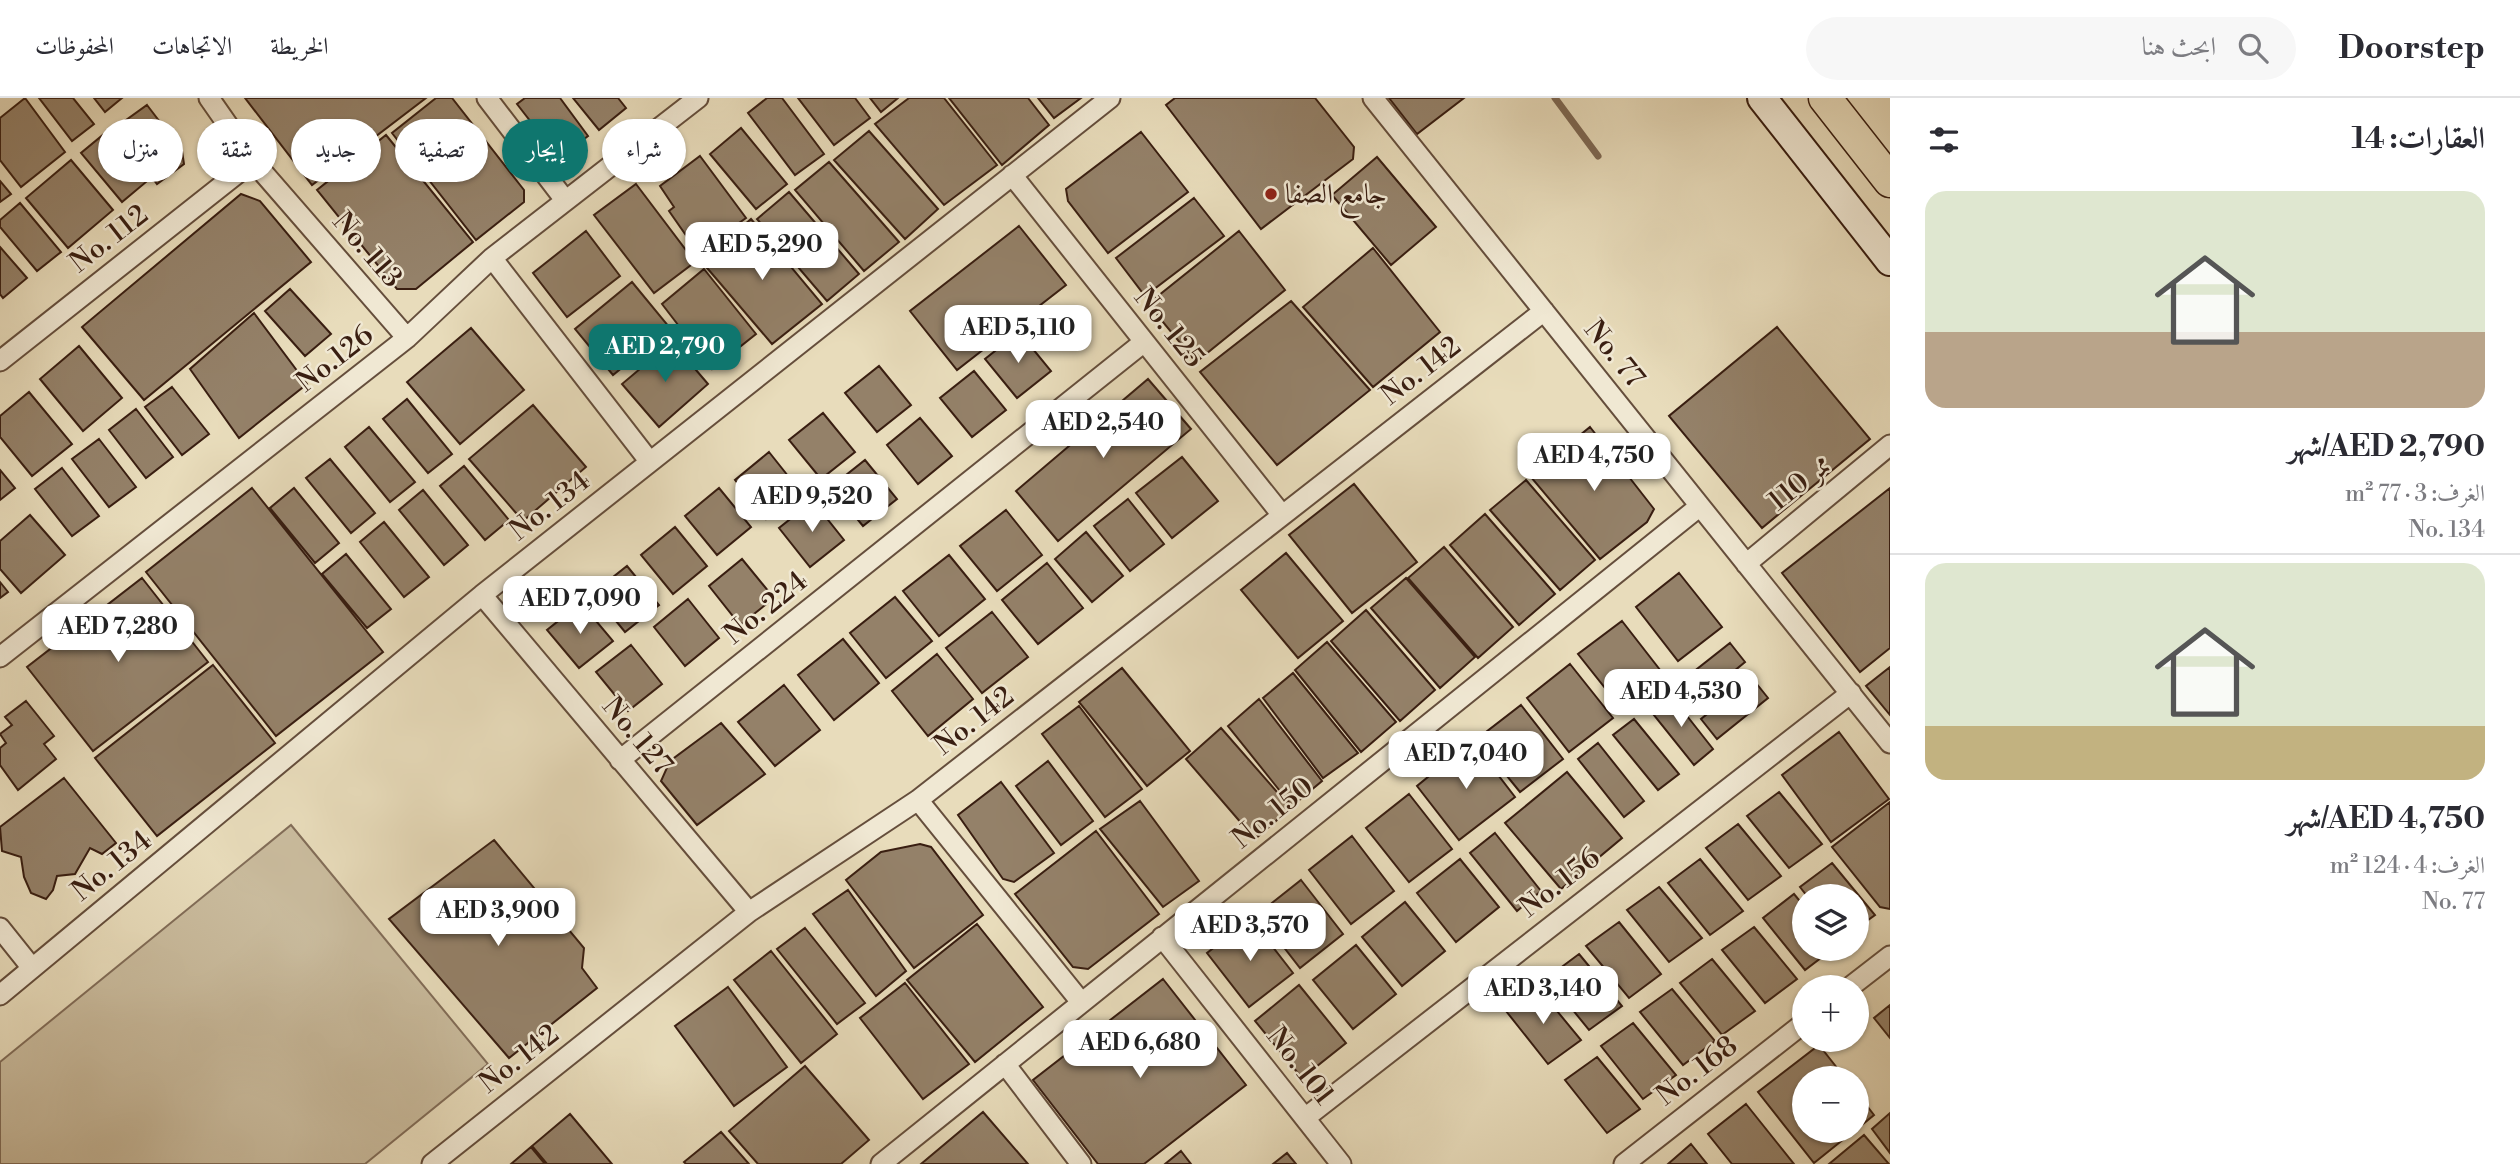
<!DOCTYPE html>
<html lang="ar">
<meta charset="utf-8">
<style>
body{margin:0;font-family:"Libre Bodoni",Amiri,serif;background:#f7f7f7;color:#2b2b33;direction:rtl;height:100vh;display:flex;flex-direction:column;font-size:26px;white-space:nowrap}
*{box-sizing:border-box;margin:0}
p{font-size:23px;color:#7c7c81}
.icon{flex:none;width:38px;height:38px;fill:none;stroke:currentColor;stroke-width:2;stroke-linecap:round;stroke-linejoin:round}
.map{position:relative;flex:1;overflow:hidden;direction:ltr}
.side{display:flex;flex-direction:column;background:#fff;width:630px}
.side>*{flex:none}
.top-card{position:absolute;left:21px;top:21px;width:665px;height:63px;direction:rtl;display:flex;gap:14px}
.tools{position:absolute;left:1792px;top:786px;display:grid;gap:14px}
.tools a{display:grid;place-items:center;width:77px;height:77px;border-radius:50%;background:#fff;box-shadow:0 2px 5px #0004;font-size:35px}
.price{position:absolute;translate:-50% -60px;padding:0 16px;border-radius:14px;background:#fff;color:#222;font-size:23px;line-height:46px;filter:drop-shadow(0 2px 4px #0008)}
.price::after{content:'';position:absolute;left:50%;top:42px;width:21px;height:16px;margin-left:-10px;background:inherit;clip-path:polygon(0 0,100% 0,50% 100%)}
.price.active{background:#0f766e;color:#fff}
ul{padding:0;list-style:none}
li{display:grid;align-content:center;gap:14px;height:371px;padding:0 35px}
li+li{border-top:2px solid #e1e1e2}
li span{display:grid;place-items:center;height:217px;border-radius:21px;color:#555}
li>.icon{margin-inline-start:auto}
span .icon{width:126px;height:126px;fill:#fffc;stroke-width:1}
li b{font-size:30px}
h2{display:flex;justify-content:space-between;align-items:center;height:84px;padding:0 35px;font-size:30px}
.chip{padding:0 24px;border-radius:32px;background:#fff;box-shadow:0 2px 5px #0004;font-size:24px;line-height:63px}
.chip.active{background:#0f766e;color:#fff}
header{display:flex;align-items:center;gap:42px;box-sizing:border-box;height:98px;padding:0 35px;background:#fff;border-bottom:2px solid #e1e1e2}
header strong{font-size:33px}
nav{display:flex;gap:38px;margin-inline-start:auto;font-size:24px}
.search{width:490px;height:63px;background:#f7f7f7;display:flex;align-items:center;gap:18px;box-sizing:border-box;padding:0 24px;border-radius:38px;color:#7c7c81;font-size:26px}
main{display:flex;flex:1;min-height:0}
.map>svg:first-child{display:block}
</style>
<header>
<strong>Doorstep</strong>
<div class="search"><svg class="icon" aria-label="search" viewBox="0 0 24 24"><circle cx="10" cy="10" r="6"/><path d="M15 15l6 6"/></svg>ابحث هنا</div>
<nav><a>الخريطة</a><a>الاتجاهات</a><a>المحفوظات</a></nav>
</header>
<main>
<section class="side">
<h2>العقارات: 14<svg class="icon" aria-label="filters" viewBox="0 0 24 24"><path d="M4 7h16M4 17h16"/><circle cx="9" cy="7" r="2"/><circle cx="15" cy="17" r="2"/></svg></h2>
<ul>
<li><span style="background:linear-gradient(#dfe7d0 65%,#b9a48a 0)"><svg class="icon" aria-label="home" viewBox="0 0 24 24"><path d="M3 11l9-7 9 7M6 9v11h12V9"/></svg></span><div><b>AED 2,790/شهر</b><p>الغرف: 3 · 77 m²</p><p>No. 134</p></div></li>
<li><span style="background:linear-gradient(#dfe7d0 75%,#c2b280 0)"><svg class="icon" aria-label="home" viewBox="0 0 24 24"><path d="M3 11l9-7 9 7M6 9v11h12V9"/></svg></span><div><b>AED 4,750/شهر</b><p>الغرف: 4 · 124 m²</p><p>No. 77</p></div></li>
</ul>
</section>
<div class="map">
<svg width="1890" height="1066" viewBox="0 0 1890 1066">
<rect width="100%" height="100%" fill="#e8dcbb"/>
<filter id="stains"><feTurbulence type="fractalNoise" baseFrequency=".00286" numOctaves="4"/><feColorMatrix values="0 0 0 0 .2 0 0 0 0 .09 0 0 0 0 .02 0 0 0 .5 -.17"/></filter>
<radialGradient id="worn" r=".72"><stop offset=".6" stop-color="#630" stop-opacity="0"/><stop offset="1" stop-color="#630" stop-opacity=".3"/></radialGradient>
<path fill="#cabc9e" stroke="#826d58" stroke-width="2" d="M 291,727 L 488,966 L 365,1066 L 0,1066 L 0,964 Z"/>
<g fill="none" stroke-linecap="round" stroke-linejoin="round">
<path stroke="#7e6954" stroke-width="7" d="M 1555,0 L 1598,58"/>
</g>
<path fill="#948169" stroke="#391e11" stroke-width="2" d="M 25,0 L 65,54 L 21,89 L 0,62 L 0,20 Z
M 39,0 L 73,0 L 94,26 L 72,43 Z
M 94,0 L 122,0 L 105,14 Z
M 245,0 L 426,0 L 312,87 Z
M 436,0 L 452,0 L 524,92 L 524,104 L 476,142 L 392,35 Z
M 525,0 L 560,0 L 588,38 L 559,60 L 517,6 Z
M 573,0 L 618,0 L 626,10 L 599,32 Z
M 767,0 L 782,0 L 824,56 L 795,77 L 748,15 Z
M 798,0 L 855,0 L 870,20 L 834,47 Z
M 870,0 L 898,0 L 881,14 Z
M 909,0 L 944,0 L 997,67 L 944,107 L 875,26 Z
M 949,0 L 1028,0 L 1049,27 L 1002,67 Z
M 1038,0 L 1081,0 L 1054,20 Z
M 1175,0 L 1315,0 L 1354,49 L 1353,61 L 1261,131 L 1166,7 Z
M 1389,0 L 1464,0 L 1417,36 Z
M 147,7 L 182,53 L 184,66 L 157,86 L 115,30 Z
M 741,30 L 787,86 L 756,111 L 710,56 Z
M 869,33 L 938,111 L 905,141 L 834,62 Z
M 1141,34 L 1188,94 L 1108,155 L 1068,103 L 1066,91 Z
M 104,36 L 146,84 L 122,104 L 81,55 Z
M 386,37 L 473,144 L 416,191 L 397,191 L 317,92 Z
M 700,58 L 746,120 L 712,144 L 707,138 L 690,143 L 669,113 L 674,109 L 660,88 Z
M 1377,59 L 1436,129 L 1391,167 L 1332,97 Z
M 71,62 L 113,112 L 68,150 L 26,100 Z
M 829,64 L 899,144 L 864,173 L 795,92 Z
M 0,83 L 11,96 L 0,104 Z
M 636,86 L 695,164 L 654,195 L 594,117 Z
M 789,94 L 859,176 L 827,203 L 757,121 Z
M 241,96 L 260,103 L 311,164 L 144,302 L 82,229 Z
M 1194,100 L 1224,138 L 1145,198 L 1116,160 Z
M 20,105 L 61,154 L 37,173 L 0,129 L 0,122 Z
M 751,121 L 822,206 L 772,246 L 702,164 Z
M 1019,128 L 1066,187 L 957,272 L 910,213 Z
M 586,133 L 620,178 L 567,219 L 533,175 Z
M 1239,133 L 1285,192 L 1196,264 L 1148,206 Z
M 0,149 L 27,180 L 3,200 L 0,196 Z
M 1373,150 L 1440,234 L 1373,289 L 1303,209 Z
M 704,171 L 756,236 L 712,271 L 662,206 Z
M 632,184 L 670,230 L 613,277 L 575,231 Z
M 290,191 L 331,236 L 305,258 L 265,213 Z
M 1291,203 L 1370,292 L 1277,367 L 1200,274 Z
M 254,215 L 307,286 L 239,340 L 190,271 Z
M 1777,229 L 1870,341 L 1762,430 L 1669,318 Z
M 471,230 L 524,292 L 460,346 L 407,284 Z
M 1019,234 L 1051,273 L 1017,300 L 985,261 Z
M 672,244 L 708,286 L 659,329 L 622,286 Z
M 79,248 L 122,300 L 83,333 L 40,281 Z
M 879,268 L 911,307 L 877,334 L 845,295 Z
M 974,273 L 1006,312 L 972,339 L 940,300 Z
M 1148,281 L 1191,331 L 1058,443 L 1016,393 Z
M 172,289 L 209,336 L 182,357 L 145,309 Z
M 29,294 L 72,346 L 32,378 L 0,339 L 0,318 Z
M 407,301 L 452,356 L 428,375 L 383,321 Z
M 533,307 L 586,369 L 523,423 L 469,361 Z
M 136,311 L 173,359 L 146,380 L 109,332 Z
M 823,315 L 855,354 L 821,381 L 789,342 Z
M 920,320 L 952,358 L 918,386 L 887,347 Z
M 369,329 L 415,384 L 390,404 L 345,349 Z
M 1590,329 L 1654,411 L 1647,424 L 1600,461 L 1530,378 Z
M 99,341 L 136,389 L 109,409 L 72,361 Z
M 769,354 L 800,393 L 766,421 L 735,382 Z
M 1182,359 L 1218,403 L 1172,440 L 1136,395 Z
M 330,361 L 375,415 L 351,435 L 306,380 Z
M 865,362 L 897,401 L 863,428 L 831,389 Z
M 464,368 L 509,422 L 485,442 L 440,388 Z
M 62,370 L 99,418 L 72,438 L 35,391 Z
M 0,372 L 15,390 L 0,402 Z
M 1526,382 L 1595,462 L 1560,492 L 1490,412 Z
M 1354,386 L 1417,464 L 1352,515 L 1289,437 Z
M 252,390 L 383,554 L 276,638 L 146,474 Z
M 294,390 L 339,445 L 315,465 L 270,410 Z
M 719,390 L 751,429 L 717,457 L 685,418 Z
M 1890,390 L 1890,550 L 1860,574 L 1782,475 Z
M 423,392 L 468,447 L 444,467 L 399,412 Z
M 1128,401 L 1164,446 L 1130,473 L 1094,428 Z
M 813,403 L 844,442 L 810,469 L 779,430 Z
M 1006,412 L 1042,457 L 997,493 L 960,448 Z
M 1485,416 L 1555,496 L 1519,527 L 1450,447 Z
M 30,417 L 65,457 L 21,495 L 0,471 L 0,443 Z
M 384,424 L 429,479 L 404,499 L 360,444 Z
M 675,429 L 707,468 L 673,496 L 641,457 Z
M 1086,434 L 1123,478 L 1092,504 L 1055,461 Z
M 1444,449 L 1513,529 L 1478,560 L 1408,480 Z
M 1286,455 L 1343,523 L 1298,560 L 1241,492 Z
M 346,456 L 391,511 L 367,530 L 322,476 Z
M 949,457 L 985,501 L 939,538 L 903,493 Z
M 742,461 L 774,500 L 740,527 L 709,488 Z
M 1047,465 L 1083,510 L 1038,546 L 1002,502 Z
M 627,468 L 659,507 L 625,534 L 593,495 Z
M 1679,475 L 1722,529 L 1678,563 L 1636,509 Z
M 142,480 L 208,564 L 93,653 L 27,569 Z
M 1406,480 L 1475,559 L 1440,590 L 1371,510 Z
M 0,484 L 8,494 L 0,500 Z
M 895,499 L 932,543 L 886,580 L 850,535 Z
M 688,501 L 719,540 L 685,568 L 654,529 Z
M 581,505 L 613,543 L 579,570 L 547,532 Z
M 1366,512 L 1435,592 L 1400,623 L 1331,543 Z
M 992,514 L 1028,559 L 982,595 L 946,550 Z
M 1622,523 L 1664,577 L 1621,610 L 1578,556 Z
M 843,541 L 879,585 L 834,622 L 798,577 Z
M 1327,544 L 1396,624 L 1361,654 L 1295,572 Z
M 1730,545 L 1745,564 L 1694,606 L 1678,586 Z
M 631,547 L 662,586 L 628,613 L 596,574 Z
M 937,556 L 973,601 L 928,638 L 892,593 Z
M 1570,566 L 1613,620 L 1569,654 L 1527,600 Z
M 213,567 L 275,645 L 157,738 L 95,660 Z
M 1890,569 L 1890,617 L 1866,588 Z
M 1122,570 L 1190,653 L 1147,688 L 1079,604 Z
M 1293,575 L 1358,655 L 1323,680 L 1263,600 Z
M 1752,580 L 1768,600 L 1717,641 L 1701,621 Z
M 784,587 L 820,632 L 775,668 L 738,624 Z
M 1669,595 L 1713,651 L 1694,667 L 1649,611 Z
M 1259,601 L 1322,683 L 1292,708 L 1228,628 Z
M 26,603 L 54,638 L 44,646 L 56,661 L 18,692 L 0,667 L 0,650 L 6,645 L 0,636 L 12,627 L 5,619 Z
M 1521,607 L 1563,661 L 1520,694 L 1477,641 Z
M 1079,608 L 1142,691 L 1105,719 L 1042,636 Z
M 1634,621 L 1679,676 L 1658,692 L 1613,637 Z
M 721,625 L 765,676 L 697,727 L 661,683 L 670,663 Z
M 1221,630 L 1291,710 L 1255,741 L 1186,661 Z
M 1839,634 L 1889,701 L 1831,744 L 1782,677 Z
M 1472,643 L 1515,699 L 1459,742 L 1417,688 Z
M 1598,645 L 1644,703 L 1624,719 L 1578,661 Z
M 1048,663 L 1093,723 L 1061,747 L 1016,688 Z
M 1567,674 L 1622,740 L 1561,791 L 1505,725 Z
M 64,680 L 116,745 L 102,756 L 90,750 L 75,776 L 57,778 L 53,792 L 46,801 L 31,795 L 24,779 L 21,759 L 2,753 L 0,729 Z
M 1001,684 L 1054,755 L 1014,784 L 1003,781 L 958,717 Z
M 1779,694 L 1822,746 L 1789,770 L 1747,718 Z
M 1409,696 L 1452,751 L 1409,784 L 1366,730 Z
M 1140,703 L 1199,783 L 1163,809 L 1100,731 Z
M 1890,704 L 1890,811 L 1880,809 L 1832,749 Z
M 1738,726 L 1781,778 L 1748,802 L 1706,750 Z
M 1096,733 L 1159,816 L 1088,871 L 1073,869 L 1015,796 Z
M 1495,735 L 1541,793 L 1517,813 L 1470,755 Z
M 1352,738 L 1394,793 L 1351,826 L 1309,772 Z
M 494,742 L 584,850 L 582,870 L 597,890 L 509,960 L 389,821 Z
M 920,746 L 931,749 L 983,817 L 914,870 L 846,782 L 881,754 Z
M 1460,761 L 1499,809 L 1456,844 L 1417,795 Z
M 1700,761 L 1743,813 L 1710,837 L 1668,785 Z
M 1832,765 L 1875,817 L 1857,830 L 1857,798 L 1807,798 L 1800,789 Z
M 1301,782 L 1343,836 L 1300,870 L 1258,816 Z
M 1659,789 L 1702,840 L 1669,864 L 1627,812 Z
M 848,792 L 906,873 L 876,898 L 813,816 Z
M 1794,796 L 1804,808 L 1804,850 L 1834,850 L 1805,872 L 1763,820 Z
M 1405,804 L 1445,853 L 1402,888 L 1362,839 Z
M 1251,821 L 1293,875 L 1249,909 L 1207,855 Z
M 1619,824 L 1661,876 L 1629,900 L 1586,848 Z
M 977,826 L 1043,909 L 975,964 L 907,882 Z
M 1754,829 L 1797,881 L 1765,905 L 1722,852 Z
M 805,830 L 865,905 L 837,926 L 777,851 Z
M 1356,847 L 1396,896 L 1353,931 L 1313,882 Z
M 771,853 L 837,936 L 801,965 L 734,882 Z
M 1579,856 L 1622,908 L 1589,932 L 1547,880 Z
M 1712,861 L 1755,913 L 1722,937 L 1680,885 Z
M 1163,881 L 1246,987 L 1144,1066 L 1098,1066 L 1033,982 Z
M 905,885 L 969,966 L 923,1001 L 860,920 Z
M 1299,887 L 1346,945 L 1302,980 L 1255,923 Z
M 728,889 L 787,969 L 734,1008 L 675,928 Z
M 1538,890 L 1581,942 L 1548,966 L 1506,913 Z
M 1672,891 L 1715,943 L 1683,967 L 1640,914 Z
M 1890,907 L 1890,940 L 1874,920 Z
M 1633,925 L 1676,977 L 1643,1001 L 1601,948 Z
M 1819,947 L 1845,980 L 1804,980 L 1804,1032 L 1855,1032 L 1814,1065 L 1758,994 Z
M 1597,959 L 1640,1011 L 1607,1035 L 1565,982 Z
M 805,968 L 869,1042 L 841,1066 L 758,1066 L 729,1033 Z
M 1857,995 L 1874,1017 L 1857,1031 Z
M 1746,1006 L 1794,1066 L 1732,1066 L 1708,1036 Z
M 983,1014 L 1028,1066 L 921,1066 Z
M 1890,1015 L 1890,1055 L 1872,1031 Z
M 570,1016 L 612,1066 L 547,1066 L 532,1048 Z
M 721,1034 L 749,1066 L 686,1066 L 684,1064 Z
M 1864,1037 L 1889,1066 L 1829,1066 Z
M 1691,1046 L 1707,1066 L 1668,1066 Z
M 531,1049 L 545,1066 L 511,1066 Z
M 1181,1053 L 1191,1066 L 1165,1066 Z
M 1287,1055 L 1296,1066 L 1273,1066 Z"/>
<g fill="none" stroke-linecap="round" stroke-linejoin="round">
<defs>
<path id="street" d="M 209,0 L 253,63 L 407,240
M 487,0 L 565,102
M 1373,0 L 1890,645
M 1012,77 L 1282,417
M 492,160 L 650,364
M 0,263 L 253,63
M 1746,466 L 1890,347
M 482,497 L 749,814
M 0,559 L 407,240 L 492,160 L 698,0
M 620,662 L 1144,244
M 918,702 L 1081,904
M 0,830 L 32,870
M 1162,839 L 1341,1066
M 1850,889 L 1890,858
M 0,897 L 482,497 L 1110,0
M 1005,966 L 1081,1066
M 1305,1020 L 1851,595
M 432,1066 L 749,814 L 918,702 L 1544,213
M 881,1066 L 1700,408
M 1624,1066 L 1804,925"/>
<path id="secondary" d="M 1762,0 L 1890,163"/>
<path id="primary" d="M 1825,0 L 1890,83"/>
</defs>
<use href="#street" stroke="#654e3c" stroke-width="23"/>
<use href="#secondary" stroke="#391e11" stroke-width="32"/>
<use href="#primary" stroke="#391e11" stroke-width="35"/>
<use href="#street" stroke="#f0e8d3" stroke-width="19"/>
<use href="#secondary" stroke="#f0e8d3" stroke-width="28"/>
<use href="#primary" stroke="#e8dcbb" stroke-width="32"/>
</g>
<circle fill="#8f2418" stroke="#f0e8d3" stroke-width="2.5" cx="1271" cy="96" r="7"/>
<g text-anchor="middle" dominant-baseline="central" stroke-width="5" stroke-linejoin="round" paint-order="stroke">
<g font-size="28" fill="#391e11" stroke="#f0e8d3" text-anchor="start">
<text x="1285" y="96">جامع الصفا</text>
</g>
<g font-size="28" fill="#391e11" stroke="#f0e8d3">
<text transform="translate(109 141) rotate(-38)">No. 112</text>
<text transform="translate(367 152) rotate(49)">No. 113</text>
<text transform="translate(1169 230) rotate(51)">No. 125</text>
<text transform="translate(1614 256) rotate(51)">No. 77</text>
<text transform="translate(335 261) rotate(-38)">No.126</text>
<text transform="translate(1421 273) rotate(-38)">No. 142</text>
<text transform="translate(1800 385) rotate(-39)">110 ممر</text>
<text transform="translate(550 408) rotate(-38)">No. 134</text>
<text transform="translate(766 510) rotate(-39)">No. 224</text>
<text transform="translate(974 623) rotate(-38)">No. 142</text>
<text transform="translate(637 638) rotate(50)">No. 127</text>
<text transform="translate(1273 715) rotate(-39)">No. 150</text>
<text transform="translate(112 768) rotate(-39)">No. 134</text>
<text transform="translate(1560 785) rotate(-38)">No. 156</text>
<text transform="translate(519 961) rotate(-38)">No. 142</text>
<text transform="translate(1300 968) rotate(52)">No. 101</text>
<text transform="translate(1697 973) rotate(-38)">No. 168</text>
</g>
</g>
<rect width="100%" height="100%" filter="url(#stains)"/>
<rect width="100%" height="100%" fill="url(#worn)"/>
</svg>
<div class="tools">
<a><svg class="icon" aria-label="layers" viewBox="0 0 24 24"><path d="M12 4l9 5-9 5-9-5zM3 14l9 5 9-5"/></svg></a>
<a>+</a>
<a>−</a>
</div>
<b class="price" style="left:762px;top:184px">AED 5,290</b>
<b class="price" style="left:1018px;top:267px">AED 5,110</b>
<b class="price active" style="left:665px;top:286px">AED 2,790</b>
<b class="price" style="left:1103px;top:362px">AED 2,540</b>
<b class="price" style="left:1594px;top:395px">AED 4,750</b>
<b class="price" style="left:812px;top:436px">AED 9,520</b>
<b class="price" style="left:580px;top:538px">AED 7,090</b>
<b class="price" style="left:118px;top:566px">AED 7,280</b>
<b class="price" style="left:1681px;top:631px">AED 4,530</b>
<b class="price" style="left:1466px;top:693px">AED 7,040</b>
<b class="price" style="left:498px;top:850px">AED 3,900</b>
<b class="price" style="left:1250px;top:865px">AED 3,570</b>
<b class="price" style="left:1543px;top:928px">AED 3,140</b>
<b class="price" style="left:1140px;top:982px">AED 6,680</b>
<div class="top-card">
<a class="chip">شراء</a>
<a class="chip active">إيجار</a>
<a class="chip">تصفية</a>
<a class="chip">جديد</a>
<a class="chip">شقة</a>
<a class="chip">منزل</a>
</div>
</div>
</main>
